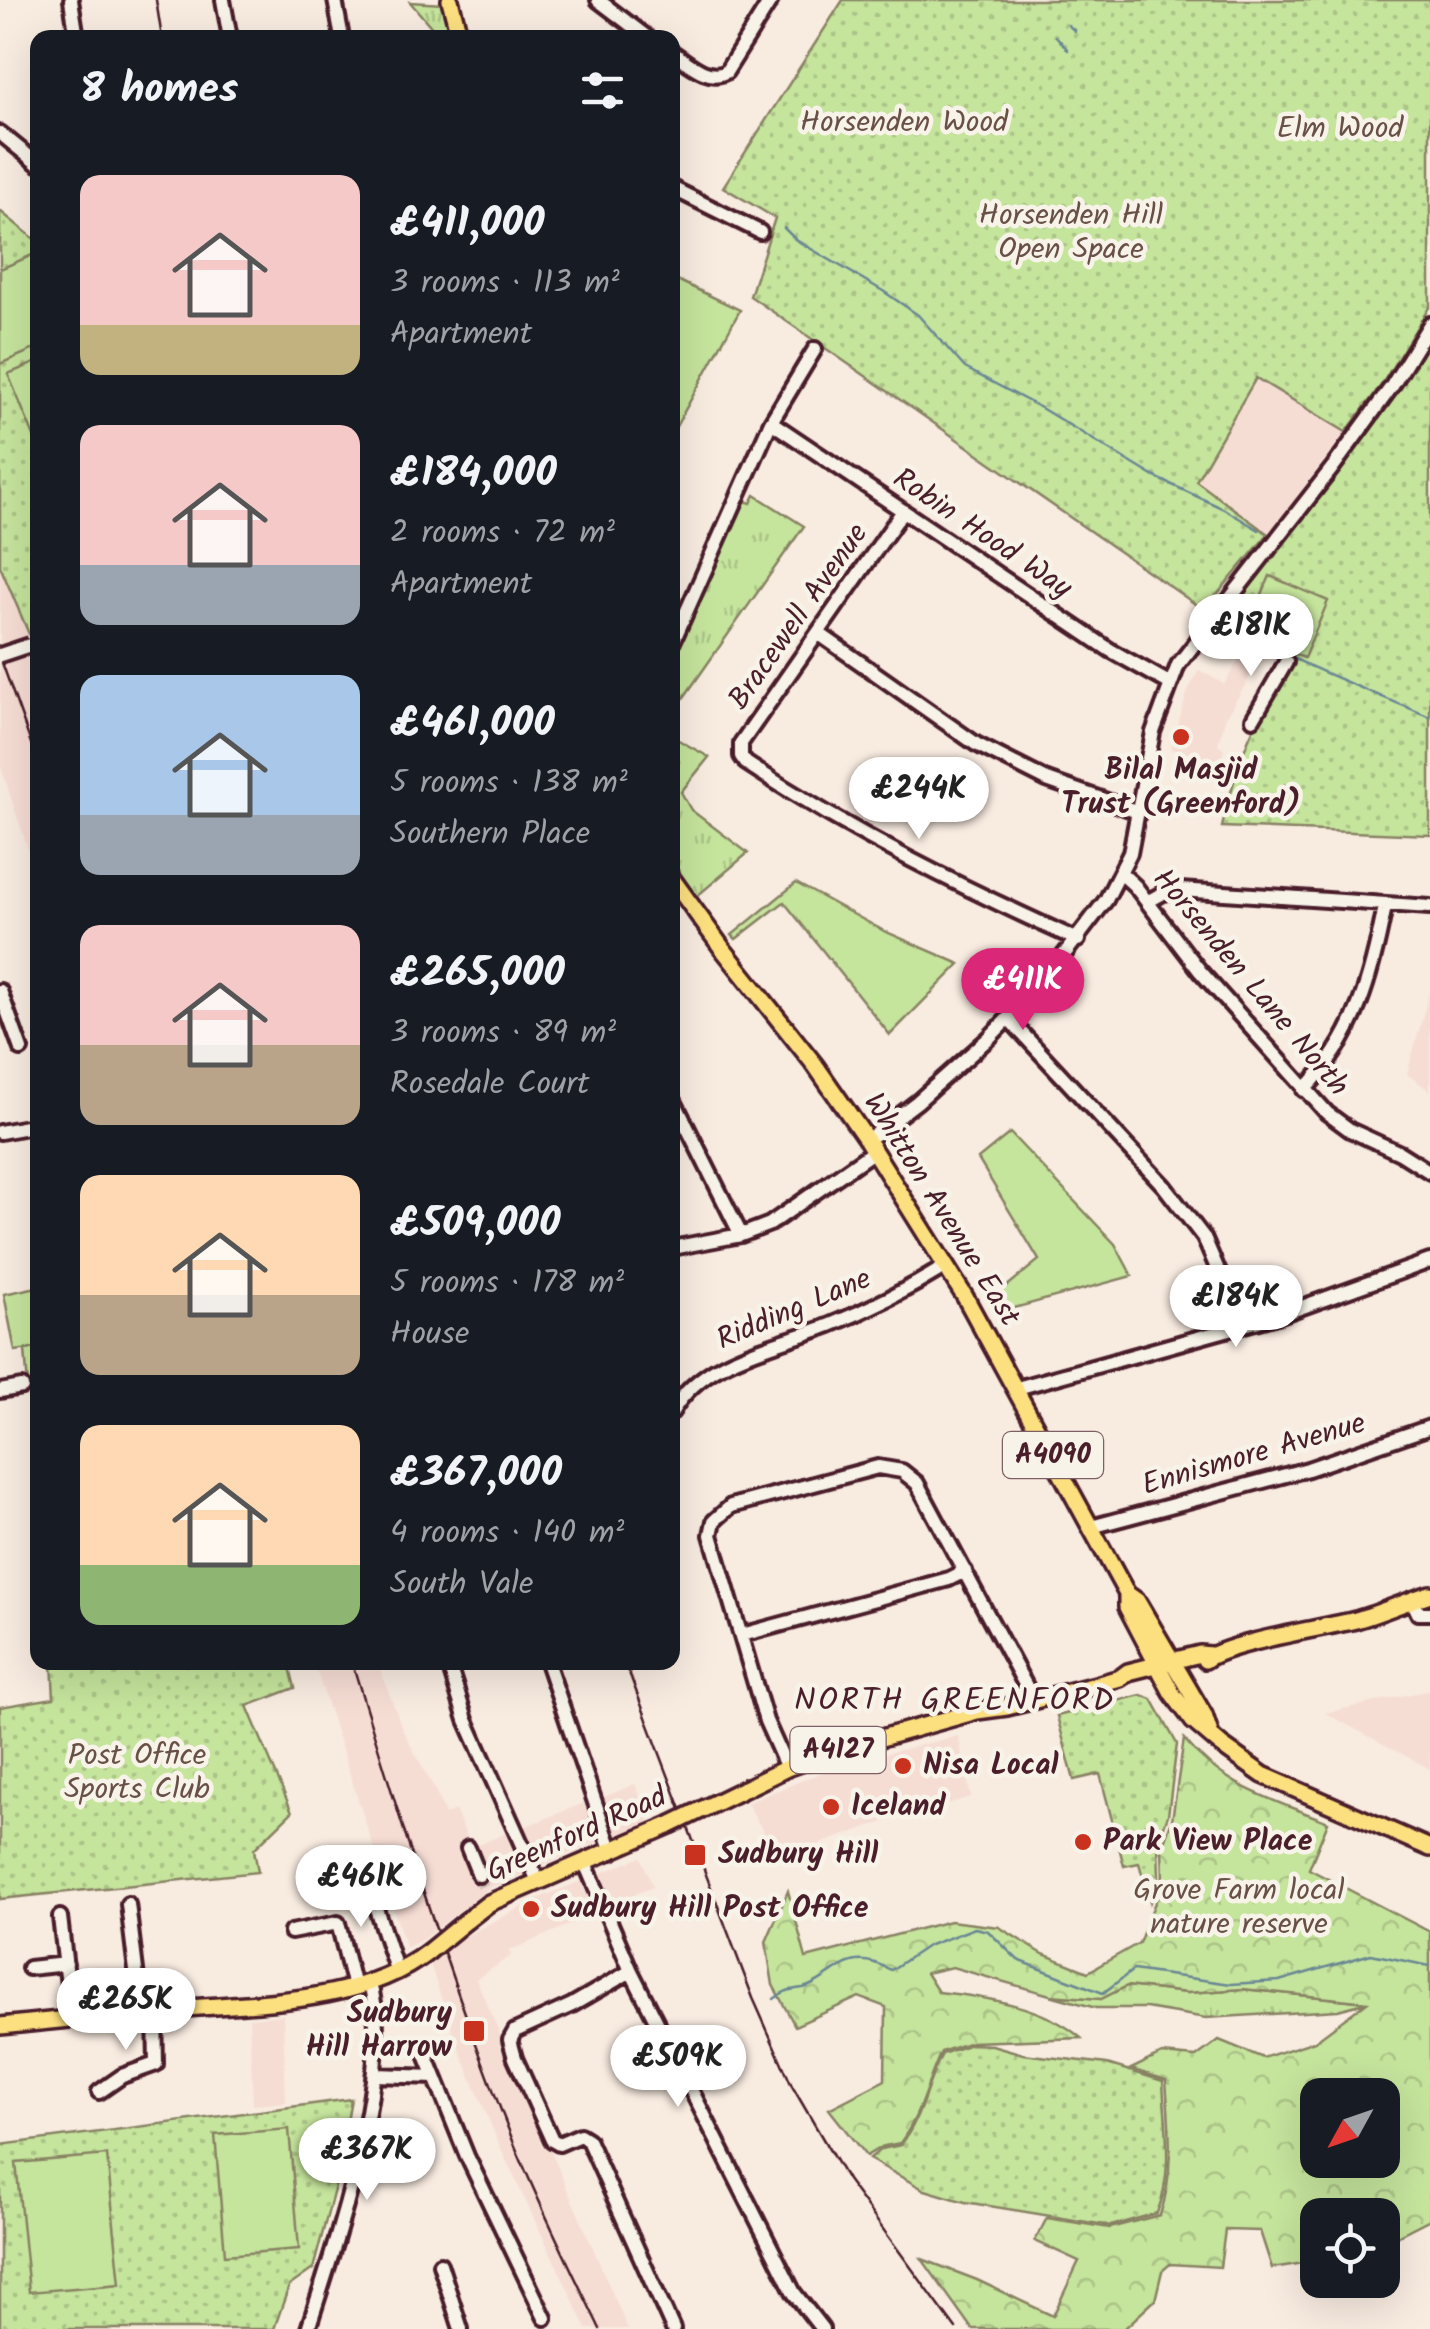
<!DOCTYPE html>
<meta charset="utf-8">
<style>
body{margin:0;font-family:Kalam,sans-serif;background:#242831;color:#f1f3f6;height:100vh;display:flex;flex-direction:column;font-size:38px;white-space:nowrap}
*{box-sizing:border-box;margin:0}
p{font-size:32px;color:#9ea1a6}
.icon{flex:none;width:55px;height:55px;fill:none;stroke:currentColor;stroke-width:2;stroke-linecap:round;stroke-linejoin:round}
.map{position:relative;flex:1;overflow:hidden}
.side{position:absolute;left:30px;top:30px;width:650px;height:1640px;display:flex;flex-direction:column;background:#171b24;border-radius:20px;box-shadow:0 10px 40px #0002}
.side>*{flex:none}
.needle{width:65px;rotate:230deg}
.tools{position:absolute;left:1300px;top:2078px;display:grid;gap:20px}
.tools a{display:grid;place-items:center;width:100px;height:100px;border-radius:20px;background:#171b24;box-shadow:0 10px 40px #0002;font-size:50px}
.price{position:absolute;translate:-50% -85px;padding:0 22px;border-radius:35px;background:#fff;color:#222;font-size:32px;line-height:65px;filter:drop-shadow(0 2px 5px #0008)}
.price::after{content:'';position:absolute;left:50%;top:60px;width:30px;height:22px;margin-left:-15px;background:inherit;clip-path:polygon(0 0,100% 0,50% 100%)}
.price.current{background:#db2777;color:#fff}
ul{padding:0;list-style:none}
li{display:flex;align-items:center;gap:30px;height:250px;padding:0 50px}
li span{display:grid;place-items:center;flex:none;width:280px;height:200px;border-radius:20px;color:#555}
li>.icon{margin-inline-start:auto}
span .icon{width:120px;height:120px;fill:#fffc;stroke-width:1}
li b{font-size:42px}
h2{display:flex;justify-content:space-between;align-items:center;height:120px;padding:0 50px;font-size:42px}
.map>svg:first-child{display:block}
</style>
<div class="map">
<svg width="1430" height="2329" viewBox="0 0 1430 2329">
<defs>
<pattern id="grass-tufts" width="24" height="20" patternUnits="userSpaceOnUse" patternTransform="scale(2.5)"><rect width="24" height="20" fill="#c5e49c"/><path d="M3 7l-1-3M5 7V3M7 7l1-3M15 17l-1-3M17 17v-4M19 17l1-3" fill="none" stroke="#abc387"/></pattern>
<pattern id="forest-crowns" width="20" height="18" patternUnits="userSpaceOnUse" patternTransform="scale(2.5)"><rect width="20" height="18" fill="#c5e49c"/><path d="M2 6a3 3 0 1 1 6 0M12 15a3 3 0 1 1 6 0" fill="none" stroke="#abc387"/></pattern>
<pattern id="park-dots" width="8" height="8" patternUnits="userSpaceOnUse" patternTransform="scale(2.5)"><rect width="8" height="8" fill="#c5e49c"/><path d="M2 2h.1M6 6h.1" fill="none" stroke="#abc387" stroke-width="1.8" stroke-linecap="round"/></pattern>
</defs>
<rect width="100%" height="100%" fill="#f8ebe0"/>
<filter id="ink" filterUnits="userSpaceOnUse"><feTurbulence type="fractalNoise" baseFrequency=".01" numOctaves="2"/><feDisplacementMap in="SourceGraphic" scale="20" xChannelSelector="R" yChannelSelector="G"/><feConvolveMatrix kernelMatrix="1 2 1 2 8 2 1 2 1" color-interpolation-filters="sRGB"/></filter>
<g filter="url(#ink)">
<path fill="#f6ddd4" d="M 1256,378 L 1346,432 L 1268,534 L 1196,481 Z
M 0,566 L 29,634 L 28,654 L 37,680 L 37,877 L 0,764 Z
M 1245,650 L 1261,658 L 1226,717 L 1218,744 L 1224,749 L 1220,763 L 1171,749 L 1187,693 L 1199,670 L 1224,684 Z
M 1430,990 L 1430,1091 L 1407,1074 Z
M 314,1663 L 378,1663 L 403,1731 L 435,1790 L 445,1815 L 455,1810 L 472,1848 L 506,1833 L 524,1874 L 489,1888 L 423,1939 L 406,1948 Z
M 1430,1690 L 1430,1769 L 1325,1713 Z
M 958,1736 L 971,1797 L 867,1827 L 779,1859 L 747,1803 L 842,1764 Z
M 635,1784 L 651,1824 L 616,1837 L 602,1798 Z
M 584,1803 L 599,1841 L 540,1866 L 524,1827 Z
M 641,1857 L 653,1887 L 611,1903 L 599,1874 Z
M 581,1881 L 594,1914 L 509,1951 L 511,1956 L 476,1979 L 628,2329 L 587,2329 L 504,2156 L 454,2036 L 430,1964 L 460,1939 L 539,1898 Z
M 283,2015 L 286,2102 L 253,2105 L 249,2018 Z"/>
<path fill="url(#grass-tufts)" stroke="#888264" stroke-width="2.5" d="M 410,2 L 443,4 L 452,37 L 440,37 Z
M 755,495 L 804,526 L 673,713 L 673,657 L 745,501 L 751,503 Z
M 673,737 L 709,757 L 681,792 L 691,810 L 748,853 L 696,897 L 673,862 Z
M 1127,1986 L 1187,1993 L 1243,1989 L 1368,2002 L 1338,2010 L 1206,2018 L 1146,2008 L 1096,2008 L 1050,1995 L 1101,1999 Z"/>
<path fill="url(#forest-crowns)" stroke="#888264" stroke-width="2.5" fill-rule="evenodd" d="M 1184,1739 C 1226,1789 1270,1798 1328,1822 L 1309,1869 L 1430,1932 L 1430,2219 L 1383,2243 L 1382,2215 L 1318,2215 L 1317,2261 L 1272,2268 L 1260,2231 L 1225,2230 L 1220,2267 L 1170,2264 L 1162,2271 L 1155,2300 L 1124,2329 L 972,2329 L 922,2259 L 977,2280 L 1053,2316 L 1079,2261 L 1035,2241 L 1047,2218 L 1110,2228 L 1160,2215 C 1175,2172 1169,2125 1166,2080 L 1131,2069 L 1162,2054 L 1196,2057 L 1219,2040 L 1263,2058 L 1315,2041 L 1367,2002 L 1243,1989 L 1187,1993 L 1127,1986 L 1101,1999 L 1050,1995 L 952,1967 L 926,1973 L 938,1992 C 986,1997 1044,2006 1081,2038 L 971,2042 L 941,2052 C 926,2084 921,2115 900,2143 L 881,2147 L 866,2156 L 829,2109 L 885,2080 L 886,2007 L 859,1997 L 795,2026 L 773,1985 L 766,1942 L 788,1891 L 806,1958 L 950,1921 L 999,1927 L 1043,1954 L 1088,1972 L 1139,1943 L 1163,1882 L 1162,1847 L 1172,1820 ZM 1318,2095 L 1382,2095 L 1382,2160 L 1318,2160 Z"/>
<path fill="url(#park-dots)" stroke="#888264" stroke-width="2.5" d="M 843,0 L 1430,0 L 1430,306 L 1382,384 L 1346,432 L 1256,378 L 1196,481 L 1268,534 L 1204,610 L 750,296 L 775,218 L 723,187 Z
M 0,211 L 37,241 L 37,635 L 29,634 L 0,566 Z
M 1430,335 L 1430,835 L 1222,827 C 1237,764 1253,714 1293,663 L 1220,621 L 1395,390 Z
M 37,1348 L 37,1497 L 25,1350 Z
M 52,1663 L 289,1663 L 295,1688 L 247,1706 L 292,1812 L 254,1849 L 258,1872 L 0,1899 L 0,1707 L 54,1698 Z
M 1141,1695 L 1152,1699 L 1177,1744 L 1168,1815 L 1158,1843 L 1159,1877 L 1150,1902 L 1139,1863 L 1124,1866 L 1100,1774 L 1074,1780 L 1057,1716 Z
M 971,2044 L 992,2045 L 1023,2054 L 1107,2064 L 1163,2081 C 1165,2125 1174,2172 1157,2213 L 1111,2226 L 965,2202 L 925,2190 L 869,2159 L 881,2149 L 901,2145 C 923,2115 925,2086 942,2054 Z
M 351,2099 L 336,2182 L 313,2269 L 289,2286 L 274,2329 L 0,2329 L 0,2145 Z"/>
<path fill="#c5e49c" stroke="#888264" stroke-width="2.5" d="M 37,253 L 37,348 L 0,364 L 0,269 Z
M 673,278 L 740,310 L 673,432 Z
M 37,362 L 37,444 L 8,374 Z
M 1270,576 L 1328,601 L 1304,658 L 1245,633 Z
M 796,883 L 884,931 L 960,964 L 890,1035 L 784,902 L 736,939 L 732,935 Z
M 1010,1133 L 1115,1244 L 1132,1276 L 996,1313 L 989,1301 L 1039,1260 L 978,1159 Z
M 37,1287 L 37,1348 L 15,1351 L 4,1294 Z
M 289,2129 L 299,2249 L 225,2255 L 215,2135 Z
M 107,2155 L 120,2284 L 29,2292 L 16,2163 Z"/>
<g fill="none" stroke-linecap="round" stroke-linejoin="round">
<path stroke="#698794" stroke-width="2.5" d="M 1068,25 L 1075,31
M 1056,36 L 1068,50
M 784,228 L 796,240 L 883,291 L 918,315 L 965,368 L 1041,408 L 1153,476 L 1224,509 L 1259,530
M 1226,615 C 1248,647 1388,698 1430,717
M 774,1999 C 784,1990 790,1990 803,1988 C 821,1984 835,1966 852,1962 C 866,1958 879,1964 891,1970 L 927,1946 L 975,1928 L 988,1931 L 1018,1960 L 1103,1993 L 1133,1970 L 1231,1984 L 1279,1981 L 1371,1954 L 1430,1966"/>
<path stroke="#d5c2bc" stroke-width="12" stroke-dasharray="12 6" stroke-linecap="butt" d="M 479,1875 L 485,1891"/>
<defs>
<path id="minor" d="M 71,0 L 77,38
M 223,0 L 230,38
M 335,0 L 342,38
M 598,0 L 648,38
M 672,52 C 688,62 707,82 726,72 L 771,0
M 0,133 L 38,164
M 672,188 L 760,232
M 771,422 L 1110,650 L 1169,683
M 903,511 L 741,743 L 741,756 L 746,763 C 852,833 962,888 1078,940
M 818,633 L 976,744 L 1047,780 L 1138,812
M 672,644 L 771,422 L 815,349
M 1253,719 L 1286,662
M 1122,874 L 1135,886 L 1200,971 L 1327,1113 L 1350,1130 L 1400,1153 L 1430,1172
M 1147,902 L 1165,892 L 1180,890 L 1430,907
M 0,991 L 21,1049
M 1008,1018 L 1164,1186 L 1204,1238 L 1221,1277 L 1236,1328
M 1304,1090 C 1356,1038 1372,975 1385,906
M 672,1097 L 741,1235
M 0,1132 L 38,1125
M 867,1140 L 917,1102 L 989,1038 L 1043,982 L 1106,900 L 1130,853 L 1153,732 L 1178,665 L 1333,467 L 1392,386 L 1430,324
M 672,1248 L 741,1235 L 770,1224 L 874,1151
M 1017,1388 L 1280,1315 L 1430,1261
M 0,1391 L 22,1387
M 672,1412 C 703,1357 775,1347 830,1325 C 870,1309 909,1289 946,1266
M 1091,1527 L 1308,1469 L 1430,1427
M 1412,1600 L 1418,1613 L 1430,1613
M 742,1635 L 949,1579 L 965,1571
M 448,1662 L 466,1720 L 538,1881
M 547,1662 L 612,1852
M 787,1768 L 766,1721 L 711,1535 L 714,1521 L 731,1506 L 878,1467 L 902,1471 L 917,1483 L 1034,1701
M 468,1848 L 479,1875
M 585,1863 L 631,1971 L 794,2293 L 822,2329
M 366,1878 L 396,1969
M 128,1904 L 141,2012
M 60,1917 L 72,2019
M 291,1932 L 338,1923 L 354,1987
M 29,1968 L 66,1964
M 631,1971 L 572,2005 L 515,2031 L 510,2040 L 515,2058 L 552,2140 L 559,2144 L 580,2135 L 588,2140 L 673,2329
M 424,2050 L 435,2077
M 375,2075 L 435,2077 L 467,2156 L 545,2318
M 99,2092 L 122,2076 L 156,2064 L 155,2011
M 440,2264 L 461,2329
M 308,2329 C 335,2244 397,2065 369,1981"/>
<path id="major" d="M 450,0 L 460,38
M 672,879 L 722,948 L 815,1065 L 867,1140 L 965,1297 L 1127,1594 L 1127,1607 L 1172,1693 L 1193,1721 L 1221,1745 L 1263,1775 L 1430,1848
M 1127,1594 L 1137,1601 L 1204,1715 L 1210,1733
M 1205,1660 C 1227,1643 1323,1628 1356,1620 C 1381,1613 1405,1602 1430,1594
M 701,1810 L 787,1768 L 835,1751 L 977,1711 L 1007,1707 L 1092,1686 L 1120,1678 L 1128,1672 L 1200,1654 L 1210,1655
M 466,1921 L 489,1903 L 670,1825
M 0,2026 C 59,2020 117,2014 176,2009 C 257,2002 361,2004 428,1952"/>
</defs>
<use href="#minor" stroke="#4a1f2b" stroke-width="20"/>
<use href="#major" stroke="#4a1f2b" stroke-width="22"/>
<use href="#minor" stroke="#f7f3e8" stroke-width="12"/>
<use href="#major" stroke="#fce080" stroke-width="15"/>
<path stroke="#4a1f2b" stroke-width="2.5" d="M 156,0 L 162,38
M 0,657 L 38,763
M 352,1662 C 401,1824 451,1985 513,2141 C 539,2205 570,2267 600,2329
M 625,1662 L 753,1998 L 792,2086 L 847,2180 L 956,2329"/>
<defs>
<path id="minor-bridge" d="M 0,655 L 30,645"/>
<path id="major-bridge" d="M 670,1825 L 701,1810
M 428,1952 L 466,1921"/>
</defs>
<use href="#minor-bridge" stroke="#4a1f2b" stroke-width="20" stroke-linecap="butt"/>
<use href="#major-bridge" stroke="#4a1f2b" stroke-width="22" stroke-linecap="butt"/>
<use href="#minor-bridge" stroke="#f7f3e8" stroke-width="12"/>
<use href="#major-bridge" stroke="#fce080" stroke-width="15"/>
</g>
</g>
<g fill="#c8321e" stroke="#f7f3e8" stroke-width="4">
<circle cx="1181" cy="737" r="10"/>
<circle cx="903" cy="1766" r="10"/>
<circle cx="831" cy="1807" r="10"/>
<circle cx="1083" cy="1842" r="10"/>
<rect x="683" y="1843" width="24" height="24" rx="5"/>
<circle cx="531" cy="1909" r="10"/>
<rect x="462" y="2019" width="24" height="24" rx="5"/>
</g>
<g text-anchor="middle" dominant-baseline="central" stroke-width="9" stroke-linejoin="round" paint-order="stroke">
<g fill="#f7f3e8" stroke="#7e5f64" stroke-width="2.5">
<rect x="1003" y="1432" width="100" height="46" rx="8"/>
<rect x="790.5" y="1727" width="95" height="46" rx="8"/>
</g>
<g font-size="28" font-weight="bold" fill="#4a1f2b">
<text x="1053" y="1455">A4090</text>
<text x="838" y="1750">A4127</text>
</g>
<g font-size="30" fill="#695047" stroke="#f7f3e8">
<text x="904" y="123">Horsenden Wood</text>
<text x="1340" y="129">Elm Wood</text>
<text x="1071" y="216">Horsenden Hill<tspan x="1071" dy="34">Open Space</tspan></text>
<text x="137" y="1756">Post Office<tspan x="137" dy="34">Sports Club</tspan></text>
<text x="1239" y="1891">Grove Farm local<tspan x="1239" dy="34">nature reserve</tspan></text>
</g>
<g font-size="30" fill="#4a1f2b" stroke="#f7f3e8">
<text transform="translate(982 534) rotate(34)">Robin Hood Way</text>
<text transform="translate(799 617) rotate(-55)">Bracewell Avenue</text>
<text transform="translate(1250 983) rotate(50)">Horsenden Lane North</text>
<text transform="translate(941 1210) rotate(58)">Whitton Avenue East</text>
<text transform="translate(794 1310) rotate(-23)">Ridding Lane</text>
<text transform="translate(1254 1455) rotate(-16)">Ennismore Avenue</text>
<text transform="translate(577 1835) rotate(-24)">Greenford Road</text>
</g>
<g font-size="30" font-weight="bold" fill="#4a1f2b" stroke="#f7f3e8" text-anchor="start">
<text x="1181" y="771" text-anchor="middle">Bilal Masjid<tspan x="1181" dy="34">Trust (Greenford)</tspan></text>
<text x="923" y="1766">Nisa Local</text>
<text x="851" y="1807">Iceland</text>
<text x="1103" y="1842">Park View Place</text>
<text x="718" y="1855">Sudbury Hill</text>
<text x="551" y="1909">Sudbury Hill Post Office</text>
<text x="452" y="2014" text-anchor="end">Sudbury<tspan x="452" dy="34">Hill Harrow</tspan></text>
</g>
<g font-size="32" letter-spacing="2.5" fill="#4a1f2b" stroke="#f7f3e8">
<text x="955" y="1701">NORTH GREENFORD</text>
</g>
</g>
</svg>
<div class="tools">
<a><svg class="needle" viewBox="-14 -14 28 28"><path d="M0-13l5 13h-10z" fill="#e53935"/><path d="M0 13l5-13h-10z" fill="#9ea1a6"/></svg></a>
<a><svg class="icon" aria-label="locate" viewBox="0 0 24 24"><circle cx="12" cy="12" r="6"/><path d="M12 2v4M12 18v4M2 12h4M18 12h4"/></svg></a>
</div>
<b class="price" style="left:1251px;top:679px">£181K</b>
<b class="price" style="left:919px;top:842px">£244K</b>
<b class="price current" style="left:1023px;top:1033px">£411K</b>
<b class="price" style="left:1236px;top:1350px">£184K</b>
<b class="price" style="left:361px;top:1930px">£461K</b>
<b class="price" style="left:126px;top:2053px">£265K</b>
<b class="price" style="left:678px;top:2110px">£509K</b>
<b class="price" style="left:367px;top:2203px">£367K</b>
<section class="side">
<h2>8 homes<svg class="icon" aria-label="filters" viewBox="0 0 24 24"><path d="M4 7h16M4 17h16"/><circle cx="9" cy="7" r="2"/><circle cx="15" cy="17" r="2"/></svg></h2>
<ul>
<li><span style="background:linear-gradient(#f6c9c9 75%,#c2b280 0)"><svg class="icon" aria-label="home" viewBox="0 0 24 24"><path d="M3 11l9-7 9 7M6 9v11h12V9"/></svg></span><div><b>£411,000</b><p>3 rooms · 113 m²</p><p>Apartment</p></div></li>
<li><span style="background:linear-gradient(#f6c9c9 70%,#9aa5b1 0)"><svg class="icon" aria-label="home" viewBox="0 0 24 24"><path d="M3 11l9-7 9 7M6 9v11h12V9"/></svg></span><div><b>£184,000</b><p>2 rooms · 72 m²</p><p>Apartment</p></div></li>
<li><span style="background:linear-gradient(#a9c7e8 70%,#9aa5b1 0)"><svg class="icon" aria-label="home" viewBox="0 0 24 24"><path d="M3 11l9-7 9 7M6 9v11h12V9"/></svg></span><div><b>£461,000</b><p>5 rooms · 138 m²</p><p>Southern Place</p></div></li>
<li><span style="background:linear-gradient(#f6c9c9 60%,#b9a48a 0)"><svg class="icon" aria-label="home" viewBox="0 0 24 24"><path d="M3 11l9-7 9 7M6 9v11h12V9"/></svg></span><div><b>£265,000</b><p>3 rooms · 89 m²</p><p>Rosedale Court</p></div></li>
<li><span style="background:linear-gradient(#ffd9b3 60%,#b9a48a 0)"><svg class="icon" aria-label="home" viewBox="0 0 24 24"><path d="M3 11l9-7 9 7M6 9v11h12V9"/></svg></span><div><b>£509,000</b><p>5 rooms · 178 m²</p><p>House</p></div></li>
<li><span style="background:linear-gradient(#ffd9b3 70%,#8fb573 0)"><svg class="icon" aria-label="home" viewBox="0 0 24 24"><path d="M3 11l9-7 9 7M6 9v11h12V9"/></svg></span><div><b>£367,000</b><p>4 rooms · 140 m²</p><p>South Vale</p></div></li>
</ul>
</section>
</div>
